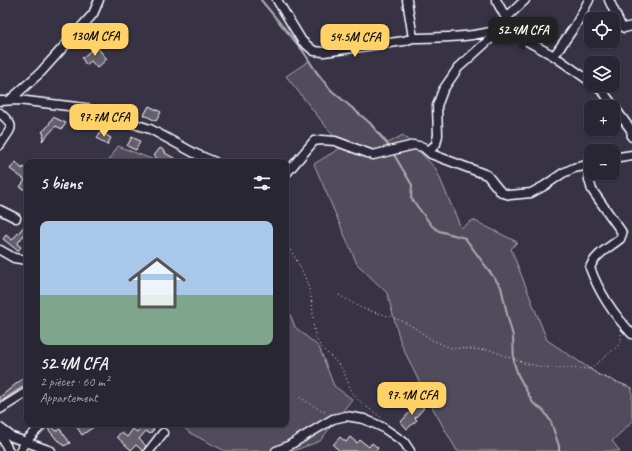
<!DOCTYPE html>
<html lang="fr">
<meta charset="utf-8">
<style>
body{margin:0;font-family:Caveat,sans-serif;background:#353240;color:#f1f3f6;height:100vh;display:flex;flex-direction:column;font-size:15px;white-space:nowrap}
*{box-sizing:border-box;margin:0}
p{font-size:13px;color:#a5a5ac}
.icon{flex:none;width:22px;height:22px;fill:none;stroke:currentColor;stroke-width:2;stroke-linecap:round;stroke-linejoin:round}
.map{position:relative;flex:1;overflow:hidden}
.details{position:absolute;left:24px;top:159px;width:265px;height:268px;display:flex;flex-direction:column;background:#292634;border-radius:8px;box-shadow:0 1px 3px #0004,0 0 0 1px #45434f}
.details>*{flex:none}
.fabs{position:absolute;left:584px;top:12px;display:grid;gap:8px}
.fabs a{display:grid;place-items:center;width:36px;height:36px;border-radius:8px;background:#292634;box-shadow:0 1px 3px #0004,0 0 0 1px #45434f;font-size:20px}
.price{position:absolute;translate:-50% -34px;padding:0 9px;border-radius:8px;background:#ffd166;color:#111;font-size:13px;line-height:26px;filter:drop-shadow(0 1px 2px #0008)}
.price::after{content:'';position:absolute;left:50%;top:24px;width:12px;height:9px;margin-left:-6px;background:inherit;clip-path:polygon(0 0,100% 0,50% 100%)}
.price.active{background:#222;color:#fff}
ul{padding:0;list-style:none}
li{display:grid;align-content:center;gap:8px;height:212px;padding:0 16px}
li span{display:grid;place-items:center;height:124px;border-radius:8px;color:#555}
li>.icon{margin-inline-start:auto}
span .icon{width:72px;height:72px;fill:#fffc;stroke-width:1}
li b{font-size:17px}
h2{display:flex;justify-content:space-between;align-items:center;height:48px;padding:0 16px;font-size:17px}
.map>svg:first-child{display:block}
</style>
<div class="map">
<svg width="632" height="451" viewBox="0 0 632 451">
<rect width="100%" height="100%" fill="#373345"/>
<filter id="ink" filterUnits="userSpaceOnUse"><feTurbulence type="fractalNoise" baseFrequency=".025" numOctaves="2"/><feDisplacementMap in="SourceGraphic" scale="8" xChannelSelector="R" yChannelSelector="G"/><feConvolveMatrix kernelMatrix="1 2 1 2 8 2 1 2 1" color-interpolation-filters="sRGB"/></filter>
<g filter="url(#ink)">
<path fill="#514c5c" stroke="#a8a6ae" d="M 309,61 L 331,90 L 370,123 L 388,143 L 403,135 L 436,169 L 461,228 L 473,220 L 517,242 L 511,249 L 547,340 L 599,375 L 632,388 L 632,422 L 612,441 L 620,451 L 457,451 L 427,398 L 401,344 L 387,293 L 357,264 L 314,164 L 342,147 L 286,76 Z
M 118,146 L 159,162 L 108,162 Z
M 286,304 L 295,327 L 319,347 L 334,386 L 352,399 L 320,441 L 293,451 L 225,451 L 190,433 L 180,424 L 286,424 Z"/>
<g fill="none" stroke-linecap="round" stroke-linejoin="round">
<path stroke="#adabb2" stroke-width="2" d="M 261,0 L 303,51 L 317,73 L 331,90 L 370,123 L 391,149
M 393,153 L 412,185 L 411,198 L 432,226 L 439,231 L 465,238 L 501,287 L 508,318 L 513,336 L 514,363 L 518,375 L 533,403 L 544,411 L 551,422 L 559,446 L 559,451"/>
</g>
<path fill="#635f6d" stroke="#fff" d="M 96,46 L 107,59 L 97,68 L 91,61 L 86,65 L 82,58 Z
M 149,106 L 161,112 L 156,121 L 144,115 Z
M 53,117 L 66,123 L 62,129 L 56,126 L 42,141 L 44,134 L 42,132 L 48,126 Z
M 101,132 L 111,138 L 107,145 L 97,138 Z
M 132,137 L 140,141 L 136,150 L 127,146 Z
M 160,148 L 166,152 L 165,153 L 181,162 L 162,162 L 154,156 Z
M 16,162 L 22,169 L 23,167 L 27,169 L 27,187 L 25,190 L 20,187 L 25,180 L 10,169 Z
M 27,223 L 27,231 L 17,244 L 21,247 L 18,251 L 3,239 L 6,235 L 12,240 Z
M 27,375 L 27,384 L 0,402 L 0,397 Z
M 418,403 L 424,408 L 415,418 L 417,420 L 407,429 L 401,422 Z
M 75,424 L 98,424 L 82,435 Z
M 144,424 L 152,424 L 150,426 L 154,429 L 150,434 L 146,431 L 139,439 L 146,446 L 143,451 L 136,445 L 131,450 L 117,437 L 121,432 L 127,437 L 133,429 L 137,432 Z
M 52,426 L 56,431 L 60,429 L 70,443 L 64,446 L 59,440 L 58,441 L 48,429 Z
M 340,437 L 346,442 L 350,437 L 357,443 L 360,440 L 369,447 L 372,443 L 378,448 L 376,451 L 340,451 L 333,445 Z"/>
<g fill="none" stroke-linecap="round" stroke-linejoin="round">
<defs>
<path id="minor" d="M 277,0 L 302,41 L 314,51 L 324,52 L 404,41 L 413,38 L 407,0
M 496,0 L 506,18 L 520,32 L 525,40
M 609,0 L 621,26 L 624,28 L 632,26
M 413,38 C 445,37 470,38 501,29 L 525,40 L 554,56 L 575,26 L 589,0
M 554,56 L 591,82
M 596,85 L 604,93 L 631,130 L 632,137
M 10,100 L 41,72 L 93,14 L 99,0
M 0,101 L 18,100 L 85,108 L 150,129 L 196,154 L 215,162
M 0,113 C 17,128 11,127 0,145
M 428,151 L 432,148 L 436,144 L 438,135 L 437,106 L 443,90 L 458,68 L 501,29 L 506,18 L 525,0
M 613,158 L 632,155
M 286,174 L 314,141 L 321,140 L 335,141 L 373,155 L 414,145 L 423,147 L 431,154 L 487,175 L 499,190 L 503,193 L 510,195 L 531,193 L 544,186 L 563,173 L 574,168 L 588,165 L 589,180 L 592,190 L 621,231 L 622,234 L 620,239 C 610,247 594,255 590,268 C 599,292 614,315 632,334
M 0,210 L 16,218
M 0,250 L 14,258 L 27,260
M 0,409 L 27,392
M 0,428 L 12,437 L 51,451
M 0,434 L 9,451
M 20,451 L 25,442 L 43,424
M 149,451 L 163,433
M 276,451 L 288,446 L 333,419 L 346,416 L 364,419 L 382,427 L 404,442 L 410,451"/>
</defs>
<use href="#minor" stroke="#fff" stroke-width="11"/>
<path stroke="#fff" stroke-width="1" stroke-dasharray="1 3" stroke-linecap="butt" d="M 286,243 C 299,264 309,280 312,304 C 314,315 312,327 316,337 C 320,350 331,355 339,365 C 346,374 348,385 354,395 C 361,404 373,411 382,418
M 339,295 L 361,308 L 388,316 L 402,321 L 415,328 L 432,340 L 451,348 L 490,350 L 524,363 L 541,367 L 590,369 L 599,375 L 632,388
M 590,369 L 617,347 L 621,341 L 621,334
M 286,389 L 317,408 L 327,413"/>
<use href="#minor" stroke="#2f2a3d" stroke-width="8"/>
</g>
</g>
</svg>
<div class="fabs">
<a><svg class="icon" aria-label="locate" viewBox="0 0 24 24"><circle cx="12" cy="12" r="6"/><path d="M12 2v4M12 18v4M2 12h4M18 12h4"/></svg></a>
<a><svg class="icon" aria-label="layers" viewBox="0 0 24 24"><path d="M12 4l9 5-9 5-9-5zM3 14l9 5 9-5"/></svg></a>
<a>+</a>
<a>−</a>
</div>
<b class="price active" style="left:523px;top:51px">52.4M CFA</b>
<b class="price" style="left:95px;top:57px">130M CFA</b>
<b class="price" style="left:355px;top:58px">54.5M CFA</b>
<b class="price" style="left:104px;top:138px">97.7M CFA</b>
<b class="price" style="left:412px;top:416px">97.1M CFA</b>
<section class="details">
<h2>5 biens<svg class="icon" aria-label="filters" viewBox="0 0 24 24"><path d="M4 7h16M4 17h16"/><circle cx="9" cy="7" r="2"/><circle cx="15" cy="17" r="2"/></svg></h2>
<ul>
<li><span style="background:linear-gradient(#a9c7e8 60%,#7fa58c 0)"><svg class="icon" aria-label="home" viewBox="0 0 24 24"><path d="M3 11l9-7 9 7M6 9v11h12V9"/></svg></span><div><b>52.4M CFA</b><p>2 pièces · 60 m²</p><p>Appartement</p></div></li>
</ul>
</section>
</div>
